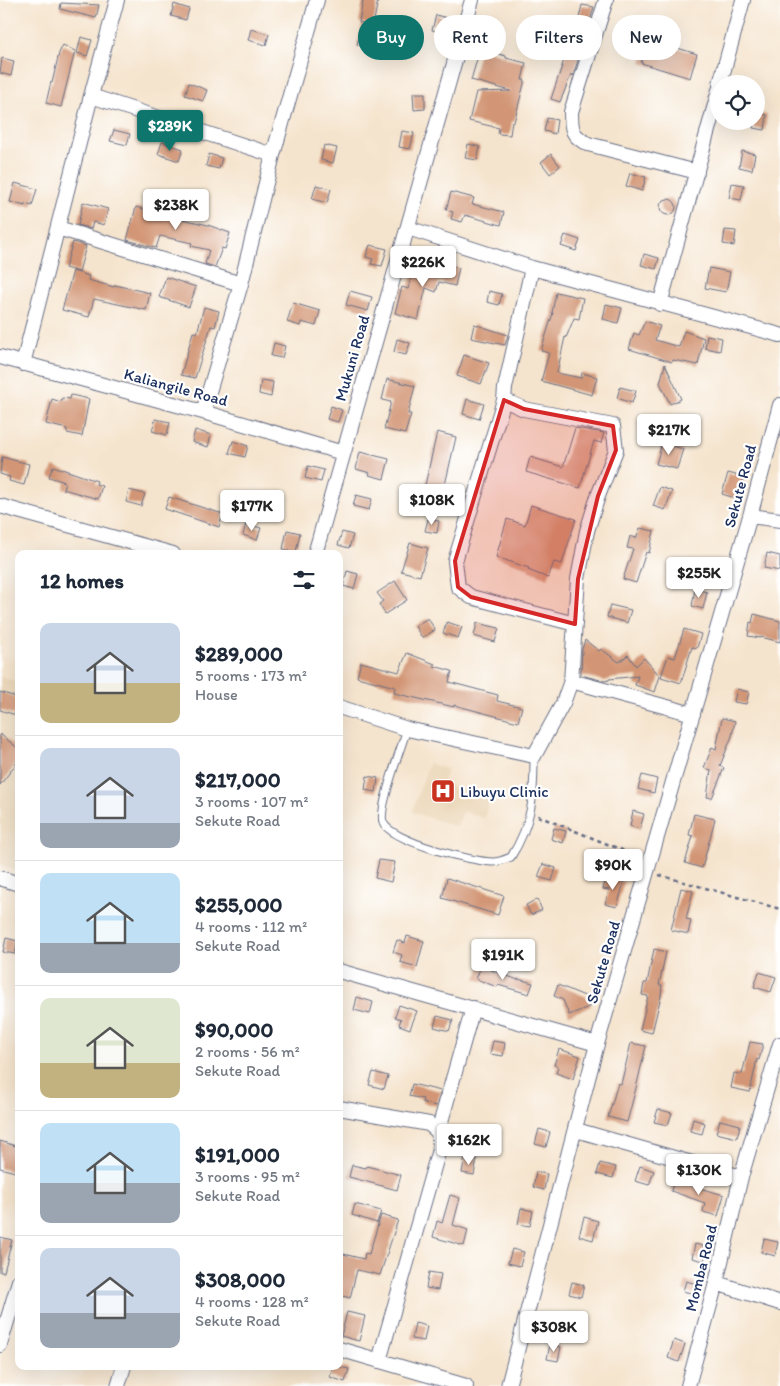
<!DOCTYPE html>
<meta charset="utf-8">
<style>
body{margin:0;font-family:Itim,sans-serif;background:#f2f2f3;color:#1f2937;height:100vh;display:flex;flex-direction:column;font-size:19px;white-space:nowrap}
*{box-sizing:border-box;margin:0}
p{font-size:16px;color:#747a83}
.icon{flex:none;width:28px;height:28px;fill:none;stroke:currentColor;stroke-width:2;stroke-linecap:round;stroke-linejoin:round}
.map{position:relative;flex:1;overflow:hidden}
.sheet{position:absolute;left:15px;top:550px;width:328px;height:820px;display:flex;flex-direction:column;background:#fff;border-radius:10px;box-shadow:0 5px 20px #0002}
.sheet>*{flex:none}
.top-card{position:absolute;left:358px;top:15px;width:348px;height:45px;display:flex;gap:10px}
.tools{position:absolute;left:710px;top:75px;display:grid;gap:10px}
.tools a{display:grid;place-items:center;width:55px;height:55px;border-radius:50%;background:#fff;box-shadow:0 5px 20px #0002;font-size:25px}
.price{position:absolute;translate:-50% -42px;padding:0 11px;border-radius:5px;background:#fff;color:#222;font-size:16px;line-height:32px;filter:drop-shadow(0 1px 2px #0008)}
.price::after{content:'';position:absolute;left:50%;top:30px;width:15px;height:11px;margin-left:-8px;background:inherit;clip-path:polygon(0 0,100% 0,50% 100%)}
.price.selected{background:#0f766e;color:#fff}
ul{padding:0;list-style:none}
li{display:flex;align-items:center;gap:15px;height:125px;padding:0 25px}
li+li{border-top:1px solid #e0e1e3}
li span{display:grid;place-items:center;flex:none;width:140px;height:100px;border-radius:10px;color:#555}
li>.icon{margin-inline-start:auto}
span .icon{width:60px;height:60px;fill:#fffc;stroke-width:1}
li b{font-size:21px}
h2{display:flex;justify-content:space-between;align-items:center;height:60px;padding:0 25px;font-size:21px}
.tag{padding:0 18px;border-radius:22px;background:#fff;box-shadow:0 5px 20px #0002;font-size:18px;line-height:45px}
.tag.selected{background:#0f766e;color:#fff}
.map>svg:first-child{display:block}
</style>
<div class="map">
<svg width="780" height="1386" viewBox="0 0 780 1386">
<rect width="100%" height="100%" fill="#fff"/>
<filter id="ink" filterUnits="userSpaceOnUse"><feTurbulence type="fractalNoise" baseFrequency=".02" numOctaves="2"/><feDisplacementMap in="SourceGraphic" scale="10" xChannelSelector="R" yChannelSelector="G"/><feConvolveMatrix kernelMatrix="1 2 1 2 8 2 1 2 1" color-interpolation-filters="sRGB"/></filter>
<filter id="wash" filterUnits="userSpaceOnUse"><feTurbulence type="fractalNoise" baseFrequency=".0096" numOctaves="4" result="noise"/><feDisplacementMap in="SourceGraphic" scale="20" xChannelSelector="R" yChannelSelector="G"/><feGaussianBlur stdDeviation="1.12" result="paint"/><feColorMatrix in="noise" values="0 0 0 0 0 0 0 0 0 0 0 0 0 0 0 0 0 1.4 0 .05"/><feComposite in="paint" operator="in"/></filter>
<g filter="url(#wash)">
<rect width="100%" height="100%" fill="#f5e4cd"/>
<path fill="#ecd8ba" d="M 0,677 L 19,682 L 19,871 L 0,865 Z
M 429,763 L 447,769 L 443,783 L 490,799 L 484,818 L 463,811 L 457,827 L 412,812 Z"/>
<g id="blocks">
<path fill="#d29575" d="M 363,0 L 378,0 L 373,26 L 359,22 Z
M 61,3 L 99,5 L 96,18 L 60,9 Z
M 174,4 L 189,9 L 186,20 L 171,16 Z
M 582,5 L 594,7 L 589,24 L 578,22 Z
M 436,15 L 447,18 L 443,33 L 432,30 Z
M 362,24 L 379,28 L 373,49 L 357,45 Z
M 251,29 L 269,34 L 266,45 L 248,40 Z
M 81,37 L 92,40 L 87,56 L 77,53 Z
M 554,38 L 582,47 L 573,76 L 571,75 L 560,102 L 551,99 L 566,54 L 550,49 Z
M 648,39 L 697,54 L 690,78 L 641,63 Z
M 63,45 L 75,51 L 61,107 L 46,103 L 51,82 L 52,83 L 59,53 Z
M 480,49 L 506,56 L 506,58 L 526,63 L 522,80 L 525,80 L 514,122 L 512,121 L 510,135 L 498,134 L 499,128 L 469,121 L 476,92 L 511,91 L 471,80 Z
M 2,58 L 14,61 L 11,76 L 0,73 Z
M 189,83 L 207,90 L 203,101 L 185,95 Z
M 413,93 L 425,93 L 425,109 L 414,110 Z
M 756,113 L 767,115 L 765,130 L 753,128 L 754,121 L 756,121 Z
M 547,118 L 557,120 L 555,134 L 544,131 Z
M 114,130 L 130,134 L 127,145 L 110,141 Z
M 402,131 L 414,133 L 410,149 L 399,147 Z
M 162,142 L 183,149 L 179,161 L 158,154 Z
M 468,144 L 480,147 L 477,160 L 465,158 Z
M 324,145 L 337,148 L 333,163 L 321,160 Z
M 742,151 L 755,154 L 752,170 L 739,167 Z
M 209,154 L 222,158 L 219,169 L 206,166 Z
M 551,154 L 560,166 L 550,174 L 541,162 Z
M 630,173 L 646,177 L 642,191 L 626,186 Z
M 15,183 L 37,189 L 32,206 L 25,204 L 25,206 L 10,202 Z
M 732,183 L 744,185 L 741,200 L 729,198 Z
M 316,185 L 331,189 L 327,203 L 312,199 Z
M 451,192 L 474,198 L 472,204 L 504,212 L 501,225 L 465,215 L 462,222 L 451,219 L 453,212 L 446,210 Z
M 153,199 L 168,203 L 165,215 L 208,225 L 230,233 L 225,249 L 222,248 L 215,267 L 205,264 L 209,250 L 191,246 L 192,243 L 160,236 L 156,248 L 127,240 L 136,207 L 150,211 Z
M660 207a8 8 0 1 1 16 0a8 8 0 1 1-16 0Z
M 83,202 L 108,209 L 104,225 L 93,222 L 91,229 L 78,225 Z
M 725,230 L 736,231 L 734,246 L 723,244 Z
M 565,235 L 580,240 L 576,251 L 561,246 Z
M 73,242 L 86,246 L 79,272 L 65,268 Z
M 370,245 L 387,249 L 382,266 L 371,264 L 373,259 L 366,257 Z
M 644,254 L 659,258 L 656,269 L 641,265 Z
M 415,263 L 446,271 L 447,265 L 459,268 L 455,286 L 439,282 L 436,292 L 426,288 L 418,320 L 395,313 L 402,287 L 408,289 Z
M 709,268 L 730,272 L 726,292 L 705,288 Z
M 73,271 L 89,276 L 88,280 L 114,287 L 115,285 L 150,293 L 146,310 L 94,299 L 89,317 L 62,310 Z
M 166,277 L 196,287 L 189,307 L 159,297 Z
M 350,291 L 372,297 L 368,311 L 346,305 Z
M 489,291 L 502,294 L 499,305 L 487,302 Z
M 556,292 L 583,298 L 579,319 L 574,318 L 566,338 L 565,337 L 557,373 L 581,378 L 582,373 L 597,377 L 592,395 L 541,381 L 549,353 L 541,351 L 553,313 L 552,313 Z
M 293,303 L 320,311 L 316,326 L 301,322 L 300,326 L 287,322 Z
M 606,304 L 622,308 L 618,323 L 603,319 Z
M 204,307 L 219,311 L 215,327 L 211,326 L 195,378 L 181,375 L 193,332 L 197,333 Z
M 645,321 L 660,326 L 655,340 L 679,347 L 684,331 L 704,338 L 698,365 L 673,360 L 672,362 L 629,349 L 634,333 L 639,335 Z
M 474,324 L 508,335 L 505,345 L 471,338 Z
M 707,335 L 722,338 L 720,351 L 705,348 Z
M 397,339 L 410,343 L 406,355 L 394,352 Z
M 274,343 L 285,346 L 282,358 L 271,356 Z
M 464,355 L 489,363 L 481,384 L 457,376 Z
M 665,364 L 681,399 L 670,404 L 660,383 Z
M 387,379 L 415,386 L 408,414 L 411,414 L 405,434 L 384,429 L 391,402 L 382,400 Z
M 261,380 L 273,382 L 271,397 L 259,394 Z
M 620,387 L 636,391 L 632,403 L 617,398 Z
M 71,395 L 89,399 L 82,436 L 67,433 L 67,429 L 46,424 L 52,399 L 61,402 L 62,398 L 70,399 Z
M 467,399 L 484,404 L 479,419 L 463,414 Z
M 331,406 L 342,410 L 338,422 L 327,419 Z
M 155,419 L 170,422 L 167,435 L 152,431 Z
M 575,428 L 604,433 L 601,443 L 594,441 L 580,488 L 526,472 L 530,457 L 563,467 Z
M 195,430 L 211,435 L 208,447 L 192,442 Z
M 437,432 L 456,437 L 442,498 L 423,494 Z
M 233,441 L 248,446 L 245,457 L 229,453 Z
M 662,443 L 683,449 L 677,469 L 656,464 Z
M 360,452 L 389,459 L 384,479 L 369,475 L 370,473 L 356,469 Z
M 2,457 L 29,464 L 24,485 L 9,481 L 10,477 L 0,474 Z
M 53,466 L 97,481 L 96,484 L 102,486 L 98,499 L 63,489 L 65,482 L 49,477 Z
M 308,466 L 324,470 L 321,482 L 305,478 Z
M 728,473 L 744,477 L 738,499 L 722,494 Z
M 660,487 L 672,491 L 665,510 L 653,506 Z
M 129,490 L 145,494 L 141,506 L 126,502 Z
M 356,495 L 372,499 L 369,510 L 353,506 Z
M 169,497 L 223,514 L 219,527 L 165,509 Z
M 531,505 L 576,519 L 562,564 L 554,562 L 548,578 L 528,570 L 529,568 L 496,557 L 507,519 L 525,525 Z
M 428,519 L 439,521 L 437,533 L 425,531 Z
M 246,524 L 261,528 L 257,540 L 243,535 Z
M 640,528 L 654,531 L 649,553 L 646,552 L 636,583 L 623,579 L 633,549 L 627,548 L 630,536 L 636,538 Z
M 287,530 L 300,533 L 296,552 L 283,549 Z
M 342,532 L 353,535 L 349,548 L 338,545 Z
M 410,543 L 428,548 L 420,576 L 401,571 Z
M 767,553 L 780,556 L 780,571 L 764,568 Z
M 347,571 L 358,574 L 354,589 L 343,586 Z
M 395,581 L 407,600 L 385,614 L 379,604 L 383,601 L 377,593 Z
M 695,589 L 707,592 L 703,609 L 692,606 Z
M 610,605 L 631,610 L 627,623 L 607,617 Z
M 754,614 L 780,621 L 780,642 L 761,637 L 761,638 L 748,636 L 750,622 L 752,623 Z
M 428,618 L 435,630 L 422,638 L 415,626 Z
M 447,622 L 462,627 L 458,638 L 443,633 Z
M 477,623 L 499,628 L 495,642 L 474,636 Z
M 684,629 L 701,634 L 697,648 L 692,647 L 681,683 L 661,677 L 668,656 L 675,658 Z
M 585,640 L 599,651 L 601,649 L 619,662 L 628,655 L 636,666 L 644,658 L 660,676 L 655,692 L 635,685 L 638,676 L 609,679 L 609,680 L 604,681 L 581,675 L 582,649 Z
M 407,653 L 435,664 L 434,666 L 452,671 L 449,682 L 498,695 L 497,701 L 522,707 L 518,722 L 454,705 L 454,707 L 394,693 L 395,687 L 357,677 L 361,662 L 399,672 Z
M 737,689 L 749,692 L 746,704 L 734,702 Z
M 0,692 L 19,698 L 19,716 L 0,710 Z
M 722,718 L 735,721 L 732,736 L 720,766 L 724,768 L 712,798 L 707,797 L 711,770 L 704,768 L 712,747 L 716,749 Z
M 0,734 L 19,749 L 19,760 L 0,785 Z
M 642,775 L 657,779 L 654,793 L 638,789 Z
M 367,776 L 378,778 L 376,792 L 365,790 Z
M 633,811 L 644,814 L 640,829 L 630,826 Z
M 694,814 L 715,819 L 702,868 L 685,863 L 693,836 L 689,835 Z
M 554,828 L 566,831 L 563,843 L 551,839 Z
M 379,860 L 395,862 L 391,882 L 375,878 Z
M 543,864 L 556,868 L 552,881 L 538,877 Z
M 606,877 L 624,882 L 617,907 L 605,904 L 609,890 L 603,889 Z
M 447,878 L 504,896 L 498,915 L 442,898 Z
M 681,888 L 693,891 L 686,919 L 691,920 L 688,934 L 671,930 Z
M 537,899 L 542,910 L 531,915 L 526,905 Z
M 407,936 L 424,941 L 417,967 L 400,962 L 402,955 L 393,952 L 397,940 L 405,943 Z
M 6,938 L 18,941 L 15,954 L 3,952 Z
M 654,949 L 666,952 L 659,985 L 662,985 L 661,996 L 652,1033 L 640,1030 L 648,996 L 642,995 L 644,983 L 647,983 Z
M 481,966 L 518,980 L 518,979 L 533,983 L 529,994 L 498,985 L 497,987 L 476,979 Z
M 759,972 L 776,977 L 771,992 L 754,987 Z
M 558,985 L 587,997 L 591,1006 L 569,1015 L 563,1000 L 554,996 Z
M 357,997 L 373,1002 L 370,1014 L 354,1010 Z
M 399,1005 L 417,1011 L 410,1029 L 399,1025 L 401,1019 L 395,1017 Z
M 437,1016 L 453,1020 L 449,1031 L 434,1027 Z
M 493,1041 L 505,1043 L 503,1056 L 490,1054 Z
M 750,1042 L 763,1044 L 759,1060 L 757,1059 L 750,1092 L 731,1088 L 734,1073 L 742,1074 Z
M 631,1043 L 646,1046 L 636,1088 L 627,1122 L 608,1117 L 618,1083 L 621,1084 Z
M 559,1049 L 580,1056 L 573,1079 L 556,1073 L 558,1066 L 554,1065 Z
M 373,1072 L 388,1076 L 384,1089 L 369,1085 Z
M 412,1084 L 441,1091 L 436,1106 L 422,1102 L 423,1099 L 409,1096 Z
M 658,1109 L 672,1113 L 668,1125 L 654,1122 Z
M 693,1119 L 705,1123 L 702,1134 L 690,1131 Z
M 720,1120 L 740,1125 L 737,1138 L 716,1133 Z
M 539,1129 L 550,1132 L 546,1147 L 535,1144 Z
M 0,1141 L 19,1147 L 19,1173 L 0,1168 Z
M 465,1156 L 477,1159 L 474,1175 L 462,1173 Z
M 600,1163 L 616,1167 L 613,1178 L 597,1174 Z
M 352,1165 L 366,1168 L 367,1166 L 401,1175 L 397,1190 L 349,1177 Z
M 640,1166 L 654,1171 L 649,1185 L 635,1181 Z
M 536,1172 L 547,1174 L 544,1190 L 533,1187 Z
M 675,1177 L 690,1182 L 689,1185 L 724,1195 L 718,1216 L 703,1212 L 705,1203 L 671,1191 Z
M 450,1195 L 460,1198 L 453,1225 L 468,1230 L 464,1246 L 433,1237 L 437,1221 L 442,1223 Z
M 355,1204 L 381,1211 L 377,1223 L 352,1215 Z
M 521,1208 L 533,1211 L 530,1226 L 518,1224 Z
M 381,1215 L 398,1220 L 380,1275 L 357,1270 L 350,1298 L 339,1295 L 339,1253 L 364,1259 L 365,1253 L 369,1254 Z
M 584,1217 L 598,1221 L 593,1240 L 579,1236 Z
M 0,1237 L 12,1240 L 4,1272 L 0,1272 Z
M 764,1239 L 778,1242 L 775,1256 L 761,1252 Z
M 695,1244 L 707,1247 L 704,1261 L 692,1258 Z
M 512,1249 L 524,1252 L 520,1266 L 508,1263 Z
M 429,1272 L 441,1274 L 438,1290 L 426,1288 Z
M 686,1281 L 701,1285 L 698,1295 L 683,1291 Z
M 572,1282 L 584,1285 L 581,1297 L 569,1294 Z
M 347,1312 L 365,1316 L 359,1341 L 341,1336 Z
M 415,1323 L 427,1326 L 424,1341 L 412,1339 Z
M 674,1340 L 685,1344 L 679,1362 L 668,1358 Z
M 550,1344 L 561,1347 L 558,1361 L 547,1359 Z
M 333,1366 L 349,1369 L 345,1382 L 330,1377 Z"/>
</g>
</g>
<g filter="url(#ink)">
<use href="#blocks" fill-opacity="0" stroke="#676e85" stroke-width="1"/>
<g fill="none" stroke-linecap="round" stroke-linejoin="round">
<defs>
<path id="lane" d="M 407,729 C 402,745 378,808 383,822 C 390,841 473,862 493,862 C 499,862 506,859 511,857 C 533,822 534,795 534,756"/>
<path id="street" d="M 606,0 L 571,112 C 571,130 572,136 588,144 L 697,172
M 720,84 L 743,0
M 91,96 L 273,155
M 58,228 L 241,284
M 408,228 L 532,268 L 780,335
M 532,268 L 505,388 L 504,400 L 455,561 L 458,587 L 471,597 L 575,624
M 660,304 L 719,90
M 0,357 L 203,412 L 343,453
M 23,364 L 91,96 L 117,0
M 203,412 L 241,284 L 273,155 L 317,0
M 0,506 L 173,554
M 750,516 L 780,520
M 315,554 L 472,0
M 571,681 L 693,714
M 339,707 L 407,729 L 534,756 L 563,703 L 571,681 L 578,579 L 587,531 L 598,496 L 616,450 L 613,426 L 524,409 L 504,400
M 0,878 L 19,884
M 339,971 L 597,1044
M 339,1108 L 429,1124 L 438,1132 L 440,1146 L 379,1361
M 576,1130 L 741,1177
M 438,1132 L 473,1008
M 716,1283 L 780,1303
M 0,1345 L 19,1281
M 339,1349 L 466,1386
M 118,1386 L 124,1366
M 508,1386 L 597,1044 L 750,516 L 780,405
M 688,1386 L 716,1283 L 741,1177 L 780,1044"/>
</defs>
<use href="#lane" stroke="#676e85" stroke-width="9"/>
<use href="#street" stroke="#676e85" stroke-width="16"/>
<path stroke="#676e85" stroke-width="2.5" stroke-dasharray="4 4" stroke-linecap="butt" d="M 538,816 L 637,856
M 659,875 L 780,909"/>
<use href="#lane" stroke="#fff" stroke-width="7"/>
<use href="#street" stroke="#fff" stroke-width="14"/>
</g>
</g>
<path fill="#d62828" fill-opacity="0.2" stroke="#d62828" stroke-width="4" stroke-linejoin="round" d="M 504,400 L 524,409 L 613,426 L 616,450 L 598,496 L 578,579 L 575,624 L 471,597 L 458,587 L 455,561 Z"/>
<defs>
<symbol id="hospital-square" viewBox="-11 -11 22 22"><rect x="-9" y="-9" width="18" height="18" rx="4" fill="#c8321e" stroke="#fff"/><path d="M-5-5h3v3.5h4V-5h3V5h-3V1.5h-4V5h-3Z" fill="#fff"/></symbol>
</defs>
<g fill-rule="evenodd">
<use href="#hospital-square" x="429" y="777" width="28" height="28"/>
</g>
<g text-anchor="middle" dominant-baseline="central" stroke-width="4.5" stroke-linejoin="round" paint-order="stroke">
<g font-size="16" fill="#1b2f5e" stroke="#fff">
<text transform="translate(352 358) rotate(-74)">Mukuni Road</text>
<text transform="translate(176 387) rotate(15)">Kaliangile Road</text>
<text transform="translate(740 486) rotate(-75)">Sekute Road</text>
<text transform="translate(603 962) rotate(-74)">Sekute Road</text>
<text transform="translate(701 1268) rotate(-76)">Momba Road</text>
</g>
<g font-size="16" fill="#1b2f5e" stroke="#fff" text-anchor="start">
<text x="460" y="791">Libuyu Clinic</text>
</g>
</g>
</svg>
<div class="tools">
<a><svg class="icon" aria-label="locate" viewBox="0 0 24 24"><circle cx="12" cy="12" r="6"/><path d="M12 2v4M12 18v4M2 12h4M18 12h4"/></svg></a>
</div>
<b class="price selected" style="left:170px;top:152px">$289K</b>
<b class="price" style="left:176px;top:231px">$238K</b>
<b class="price" style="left:423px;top:288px">$226K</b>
<b class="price" style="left:669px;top:456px">$217K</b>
<b class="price" style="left:432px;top:526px">$108K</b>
<b class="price" style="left:252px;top:532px">$177K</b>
<b class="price" style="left:699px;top:599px">$255K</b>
<b class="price" style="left:613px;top:891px">$90K</b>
<b class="price" style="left:503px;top:981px">$191K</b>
<b class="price" style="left:469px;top:1166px">$162K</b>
<b class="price" style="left:699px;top:1196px">$130K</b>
<b class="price" style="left:554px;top:1353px">$308K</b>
<div class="top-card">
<a class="tag selected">Buy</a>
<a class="tag">Rent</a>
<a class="tag">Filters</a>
<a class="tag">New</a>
</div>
<section class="sheet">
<h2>12 homes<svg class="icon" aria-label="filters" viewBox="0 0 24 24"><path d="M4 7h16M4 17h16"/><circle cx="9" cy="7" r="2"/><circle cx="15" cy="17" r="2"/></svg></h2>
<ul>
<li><span style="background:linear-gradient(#c9d6e8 60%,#c2b280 0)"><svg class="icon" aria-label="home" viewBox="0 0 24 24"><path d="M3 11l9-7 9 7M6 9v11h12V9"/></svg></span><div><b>$289,000</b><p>5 rooms · 173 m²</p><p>House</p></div></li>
<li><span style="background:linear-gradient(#c9d6e8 75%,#9aa5b1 0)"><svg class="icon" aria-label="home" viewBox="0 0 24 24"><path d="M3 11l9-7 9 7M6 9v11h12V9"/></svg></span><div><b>$217,000</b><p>3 rooms · 107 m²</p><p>Sekute Road</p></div></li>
<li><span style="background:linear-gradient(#bfe0f5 70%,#9aa5b1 0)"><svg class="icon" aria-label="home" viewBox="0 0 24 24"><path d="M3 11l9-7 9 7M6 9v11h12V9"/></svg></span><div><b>$255,000</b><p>4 rooms · 112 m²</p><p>Sekute Road</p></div></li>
<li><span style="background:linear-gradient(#dfe7d0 65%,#c2b280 0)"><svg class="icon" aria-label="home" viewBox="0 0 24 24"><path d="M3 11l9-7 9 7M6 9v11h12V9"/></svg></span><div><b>$90,000</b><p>2 rooms · 56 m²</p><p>Sekute Road</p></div></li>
<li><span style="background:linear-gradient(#bfe0f5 60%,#9aa5b1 0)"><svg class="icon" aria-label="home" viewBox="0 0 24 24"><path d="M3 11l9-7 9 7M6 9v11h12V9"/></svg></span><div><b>$191,000</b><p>3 rooms · 95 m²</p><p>Sekute Road</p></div></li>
<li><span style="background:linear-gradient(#c9d6e8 65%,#9aa5b1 0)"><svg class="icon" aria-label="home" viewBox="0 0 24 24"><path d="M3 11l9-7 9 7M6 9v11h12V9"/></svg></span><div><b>$308,000</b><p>4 rooms · 128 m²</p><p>Sekute Road</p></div></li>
</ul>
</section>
</div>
